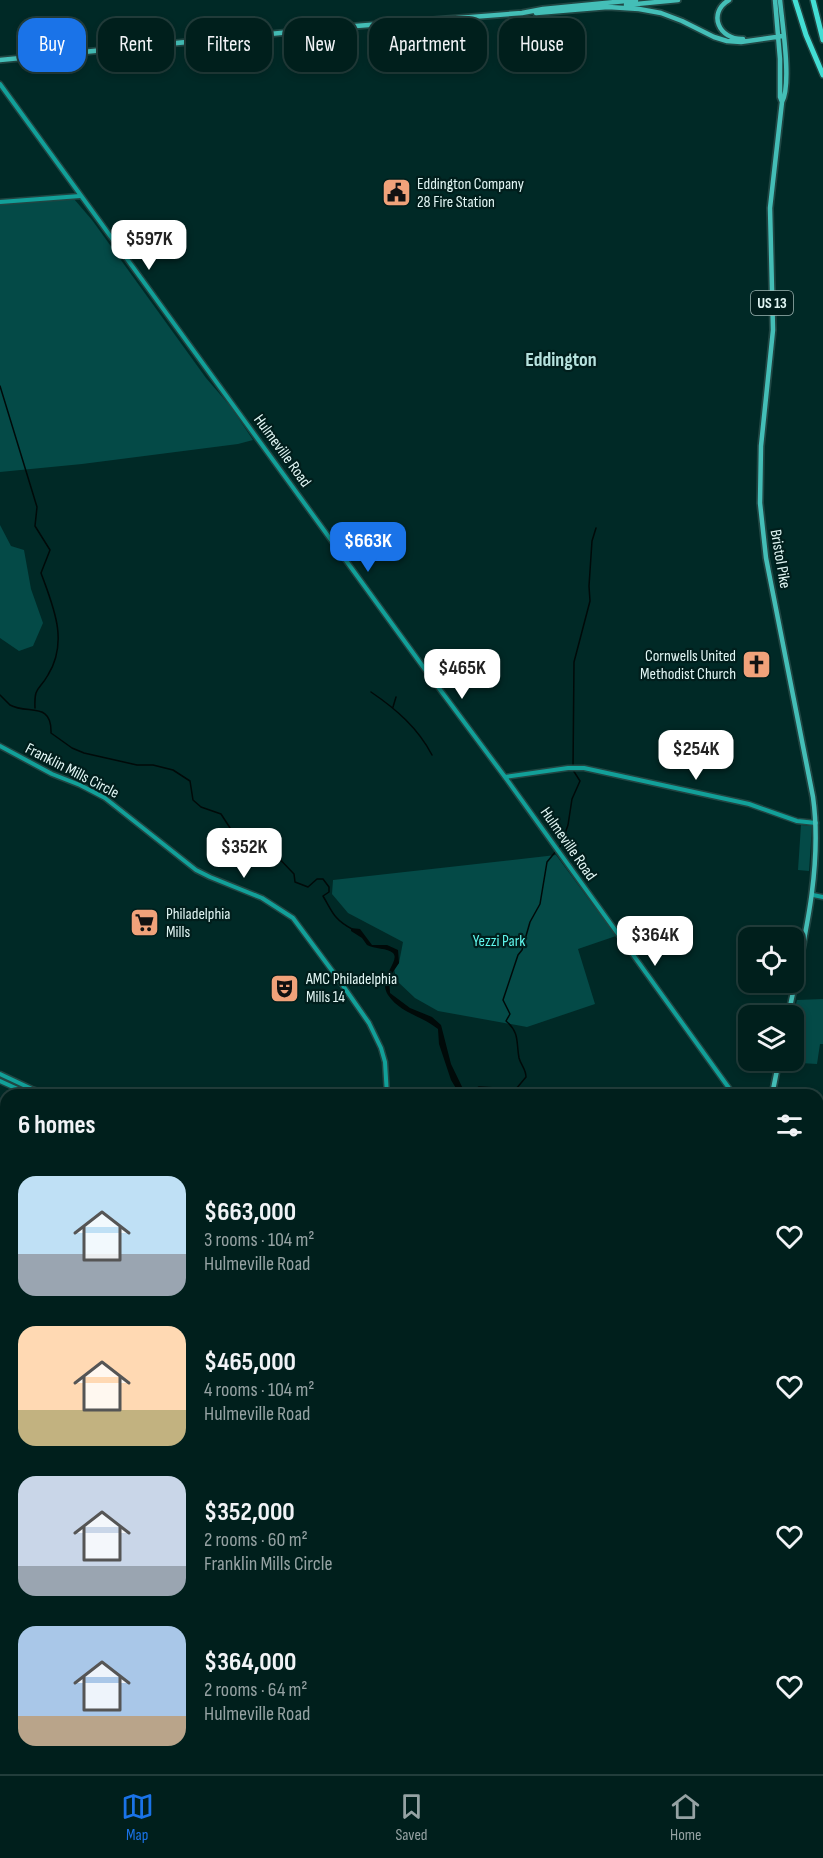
<!DOCTYPE html>
<meta charset="utf-8">
<style>
body{margin:0;font-family:"Sofia Sans Condensed",sans-serif;background:#0e2c29;color:#f1f3f6;height:100vh;display:flex;flex-direction:column;font-size:22px;white-space:nowrap}
*{box-sizing:border-box;margin:0}
p{font-size:20px;color:#95a2a3}
.icon{flex:none;width:33px;height:33px;fill:none;stroke:currentColor;stroke-width:2;stroke-linecap:round;stroke-linejoin:round}
.map{position:relative;flex:1;overflow:hidden}
.details{position:absolute;left:0px;top:1089px;width:824px;height:686px;display:flex;flex-direction:column;background:#001f1c;border-radius:18px 18px 0 0;box-shadow:0 3px 9px #0003,0 0 0 2px #223d3b}
.details>*{flex:none}
.top-card{position:absolute;left:18px;top:18px;width:788px;height:54px;display:flex;gap:12px}
.tools{position:absolute;left:738px;top:927px;display:grid;gap:12px}
.tools a{display:grid;place-items:center;width:66px;height:66px;border-radius:12px;background:#001f1c;box-shadow:0 3px 9px #0003,0 0 0 2px #223d3b;font-size:30px}
.price{position:absolute;translate:-50% -51px;padding:0 14px;border-radius:12px;background:#fff;color:#222;font-size:20px;line-height:39px;filter:drop-shadow(0 2px 3px #0008)}
.price::after{content:'';position:absolute;left:50%;top:36px;width:18px;height:14px;margin-left:-9px;background:inherit;clip-path:polygon(0 0,100% 0,50% 100%)}
.price.current{background:#1a73e8;color:#fff}
ul{padding:0;list-style:none}
li{display:flex;align-items:center;gap:18px;height:150px;padding:0 18px}
li span{display:grid;place-items:center;flex:none;width:168px;height:120px;border-radius:18px;color:#555}
li>.icon{margin-inline-start:auto}
span .icon{width:72px;height:72px;fill:#fffc;stroke-width:1}
li b{font-size:26px}
h2{display:flex;justify-content:space-between;align-items:center;height:72px;padding:0 18px;font-size:26px}
.tag{padding:0 21px;border-radius:18px;background:#001f1c;box-shadow:0 3px 9px #0003,0 0 0 2px #223d3b;font-size:21px;line-height:54px}
.tag.current{background:#1a73e8;color:#fff}
.menu{display:flex;justify-content:space-around;align-items:center;height:84px;border-top:2px solid #223d3b;background:#001f1c;font-size:16px;color:#95a2a3}
.menu a{display:grid;justify-items:center;gap:3px}
.menu .current{color:#1a73e8}
.map>svg:first-child{display:block}
</style>
<div class="map">
<svg width="823" height="1774" viewBox="0 0 823 1774">
<rect width="100%" height="100%" fill="#002926"/>
<path fill="#044a47" d="M 74,199 L 92,220 L 206,378 L 231,407 L 253,440 L 238,444 L 82,464 L 0,472 L 0,205 Z
M 0,525 L 11,546 L 24,550 L 31,589 L 43,623 L 33,646 L 19,651 L 0,638 Z
M 801,825 L 812,826 L 809,871 L 798,870 Z
M 556,855 L 616,936 L 578,949 L 595,1004 L 527,1027 L 438,1011 L 415,998 L 397,981 L 394,969 L 399,963 L 403,942 L 348,913 L 332,894 L 333,880 Z
M 823,999 L 823,1044 L 820,1044 L 817,1064 L 783,1062 L 783,1061 L 794,1060 L 793,1015 L 797,1000 Z"/>
<path fill="#010a09" d="M 351,928 L 360,929 L 372,945 L 387,945 L 398,950 L 399,963 L 389,978 L 390,993 L 410,1008 L 432,1017 L 441,1025 L 451,1064 L 466,1095 L 460,1095 L 451,1080 L 439,1044 L 438,1029 C 422,1016 400,1013 388,995 C 377,978 401,961 393,953 C 388,948 374,949 367,945 L 362,938 L 351,931 Z"/>
<g fill="none" stroke-linecap="round" stroke-linejoin="round">
<path stroke="#010a09" stroke-width="1.5" d="M 0,386 L 37,507 L 35,526 L 50,550 L 41,573 C 53,606 69,641 48,675 C 39,691 34,686 35,708
M 371,692 C 396,709 418,728 432,755
M 0,695 C 3,698 7,702 10,705 C 28,715 52,701 51,733 L 72,748 L 84,753 L 137,765 L 153,765 L 173,770 L 190,781 L 193,800 L 201,807 L 221,814 L 232,831 L 272,851 L 294,874 L 295,882 L 308,887 L 317,879 L 323,879 L 329,887 L 329,892 L 323,896 C 332,911 334,920 352,929
M 393,707 L 396,697
M 466,1095 L 479,1087 L 516,1089 L 526,1077 C 526,1069 521,1065 519,1058 C 516,1042 520,1033 506,1021 L 510,1014 L 503,1000 L 518,955 L 522,950 L 530,922 L 540,904 L 547,862 L 561,845 L 568,825 L 572,799 L 580,781 L 573,770 L 574,662 L 590,601 L 589,586 L 592,541 L 596,528"/>
<defs>
<path id="secondary" d="M 0,84 L 424,668 L 505,777 L 734,1095
M 0,202 L 80,196
M 0,746 L 52,774 L 80,785 L 105,798 L 196,870 L 210,877 L 262,898 L 293,918 L 339,980 L 369,1023 L 381,1048 L 385,1062 L 387,1095
M 505,777 L 568,768 L 584,768 L 749,804 L 797,821 L 816,823
M 813,895 L 823,897
M 0,1074 L 32,1089 L 51,1095
M 0,1081 L 31,1095"/>
<path id="primary" d="M 729,0 C 707,13 719,40 743,39
M 775,0 L 780,59 L 780,97 L 782,102
M 780,0 C 782,22 792,84 782,102 L 770,208 L 773,330 L 761,446 L 760,503 L 766,558 L 813,797 C 823,869 803,945 788,1016
M 626,5 L 678,0
M 608,7 L 639,9 L 661,13 L 682,21 L 714,37 L 727,41 L 741,42 L 783,36
M 536,13 L 608,7
M 0,60 L 343,27 L 522,13 L 543,9 L 636,0
M 772,1095 L 779,1060
M 0,1312 L 6,1311
M 0,1457 L 6,1467
M 0,1468 L 6,1478
M 818,1516 L 823,1537
M 191,1768 L 197,1774
M 200,1768 L 206,1774"/>
<path id="highway" d="M 795,0 L 806,35 L 823,75
M 813,0 L 823,40
M 0,1272 L 6,1271
M 0,1283 L 6,1282
M 0,1289 L 6,1288
M 0,1296 L 6,1295
M 818,1344 L 823,1344
M 818,1352 L 823,1352"/>
</defs>
<use href="#secondary" stroke="#204643" stroke-width="7"/>
<use href="#primary" stroke="#204643" stroke-width="8"/>
<use href="#highway" stroke="#204643" stroke-width="8"/>
<use href="#secondary" stroke="#12a099" stroke-width="4"/>
<use href="#primary" stroke="#44beb7" stroke-width="4.5"/>
<use href="#highway" stroke="#43ded4" stroke-width="5"/>
</g>
<defs>
<symbol id="civic-square" viewBox="-11 -11 22 22"><rect x="-9" y="-9" width="18" height="18" rx="4" fill="#f0a27a" stroke="#001e1c"/><path d="M-.6-6.5H3V-4.5H.6V-3L4-1V1h2V6H-6V1h2V-1L-.6-3ZM-1.2 2.5V6h2.4V2.5Z" fill="#111"/></symbol>
<symbol id="church-square" viewBox="-11 -11 22 22"><rect x="-9" y="-9" width="18" height="18" rx="4" fill="#f0a27a" stroke="#001e1c"/><path d="M-1.2-6h2.4v3.5h3.3v2.4h-3.3V6h-2.4V-.1h-3.3v-2.4h3.3Z" fill="#111"/></symbol>
<symbol id="supermarket-square" viewBox="-11 -11 22 22"><rect x="-9" y="-9" width="18" height="18" rx="4" fill="#f0a27a" stroke="#001e1c"/><path d="M-6-5.5h2.5l.6 2H6L4.5 2H-2.5L-4.4-4H-6ZM-1.5 3.2a1.3 1.3 0 1 0 .1 0ZM3 3.2a1.3 1.3 0 1 0 .1 0Z" fill="#111"/></symbol>
<symbol id="theatre-square" viewBox="-11 -11 22 22"><rect x="-9" y="-9" width="18" height="18" rx="4" fill="#f0a27a" stroke="#001e1c"/><path d="M-5-5.5Q0-4 5-5.5V0Q5 5 0 6Q-5 5-5 0ZM-3.3-2.5H-1v1.5H-3.3ZM1-2.5H3.3v1.5H1ZM-2.8 1Q0 5.5 2.8 1Z" fill="#111"/></symbol>
</defs>
<g fill-rule="evenodd">
<use href="#civic-square" x="380" y="176" width="33" height="33"/>
<use href="#church-square" x="740" y="648" width="33" height="33"/>
<use href="#supermarket-square" x="128" y="906" width="33" height="33"/>
<use href="#theatre-square" x="268" y="972" width="33" height="33"/>
</g>
<g text-anchor="middle" dominant-baseline="central" stroke-width="4.5" stroke-linejoin="round" paint-order="stroke">
<rect fill="#001e1c" stroke="#9eb5b3" stroke-width="1.5" x="751" y="291" width="42" height="24" rx="4.5"/>
<g font-size="15" font-weight="bold" fill="#e1f6f4">
<text x="772" y="303">US 13</text>
</g>
<g font-size="16" fill="#e1f6f4" stroke="#001e1c" text-anchor="start">
<text x="417" y="184">Eddington Company<tspan x="417" dy="18">28 Fire Station</tspan></text>
<text x="736" y="656" text-anchor="end">Cornwells United<tspan x="736" dy="18">Methodist Church</tspan></text>
<text x="166" y="914">Philadelphia<tspan x="166" dy="18">Mills</tspan></text>
<text x="306" y="979">AMC Philadelphia<tspan x="306" dy="18">Mills 14</tspan></text>
</g>
<g font-size="16" fill="#e1f6f4" stroke="#001e1c">
<text transform="translate(282 451) rotate(54)">Hulmeville Road</text>
<text transform="translate(780 559) rotate(80)">Bristol Pike</text>
<text transform="translate(72 771) rotate(27)">Franklin Mills Circle</text>
<text transform="translate(568 844) rotate(55)">Hulmeville Road</text>
</g>
<g font-size="16" fill="#5ff7ed" stroke="#001e1c">
<text x="499" y="941">Yezzi Park</text>
</g>
<g font-size="20" font-weight="bold" fill="#b6e2de" stroke="#001e1c">
<text x="561" y="360">Eddington</text>
</g>
</g>
</svg>
<div class="tools">
<a><svg class="icon" aria-label="locate" viewBox="0 0 24 24"><circle cx="12" cy="12" r="6"/><path d="M12 2v4M12 18v4M2 12h4M18 12h4"/></svg></a>
<a><svg class="icon" aria-label="layers" viewBox="0 0 24 24"><path d="M12 4l9 5-9 5-9-5zM3 14l9 5 9-5"/></svg></a>
</div>
<b class="price" style="left:149px;top:271px">$597K</b>
<b class="price current" style="left:368px;top:573px">$663K</b>
<b class="price" style="left:462px;top:700px">$465K</b>
<b class="price" style="left:696px;top:781px">$254K</b>
<b class="price" style="left:244px;top:879px">$352K</b>
<b class="price" style="left:655px;top:967px">$364K</b>
<div class="top-card">
<a class="tag current">Buy</a>
<a class="tag">Rent</a>
<a class="tag">Filters</a>
<a class="tag">New</a>
<a class="tag">Apartment</a>
<a class="tag">House</a>
</div>
<section class="details">
<h2>6 homes<svg class="icon" aria-label="filters" viewBox="0 0 24 24"><path d="M4 7h16M4 17h16"/><circle cx="9" cy="7" r="2"/><circle cx="15" cy="17" r="2"/></svg></h2>
<ul>
<li><span style="background:linear-gradient(#bfe0f5 65%,#9aa5b1 0)"><svg class="icon" aria-label="home" viewBox="0 0 24 24"><path d="M3 11l9-7 9 7M6 9v11h12V9"/></svg></span><div><b>$663,000</b><p>3 rooms · 104 m²</p><p>Hulmeville Road</p></div><svg class="icon" aria-label="heart" viewBox="0 0 24 24"><path d="M12 20l-8-8c-3-5 5-10 8-4 3-6 11-1 8 4z"/></svg></li>
<li><span style="background:linear-gradient(#ffd9b3 70%,#c2b280 0)"><svg class="icon" aria-label="home" viewBox="0 0 24 24"><path d="M3 11l9-7 9 7M6 9v11h12V9"/></svg></span><div><b>$465,000</b><p>4 rooms · 104 m²</p><p>Hulmeville Road</p></div><svg class="icon" aria-label="heart" viewBox="0 0 24 24"><path d="M12 20l-8-8c-3-5 5-10 8-4 3-6 11-1 8 4z"/></svg></li>
<li><span style="background:linear-gradient(#c9d6e8 75%,#9aa5b1 0)"><svg class="icon" aria-label="home" viewBox="0 0 24 24"><path d="M3 11l9-7 9 7M6 9v11h12V9"/></svg></span><div><b>$352,000</b><p>2 rooms · 60 m²</p><p>Franklin Mills Circle</p></div><svg class="icon" aria-label="heart" viewBox="0 0 24 24"><path d="M12 20l-8-8c-3-5 5-10 8-4 3-6 11-1 8 4z"/></svg></li>
<li><span style="background:linear-gradient(#a9c7e8 75%,#b9a48a 0)"><svg class="icon" aria-label="home" viewBox="0 0 24 24"><path d="M3 11l9-7 9 7M6 9v11h12V9"/></svg></span><div><b>$364,000</b><p>2 rooms · 64 m²</p><p>Hulmeville Road</p></div><svg class="icon" aria-label="heart" viewBox="0 0 24 24"><path d="M12 20l-8-8c-3-5 5-10 8-4 3-6 11-1 8 4z"/></svg></li>
</ul>
</section>
</div>
<nav class="menu">
<a class="current"><svg class="icon" aria-label="map" viewBox="0 0 24 24"><path d="M3 6l6-2 6 2 6-2v14l-6 2-6-2-6 2zM9 4v14M15 6v14"/></svg>Map</a>
<a><svg class="icon" aria-label="saved" viewBox="0 0 24 24"><path d="M7 4h10v16l-5-4-5 4z"/></svg>Saved</a>
<a><svg class="icon" aria-label="home" viewBox="0 0 24 24"><path d="M3 11l9-7 9 7M6 9v11h12V9"/></svg>Home</a>
</nav>
